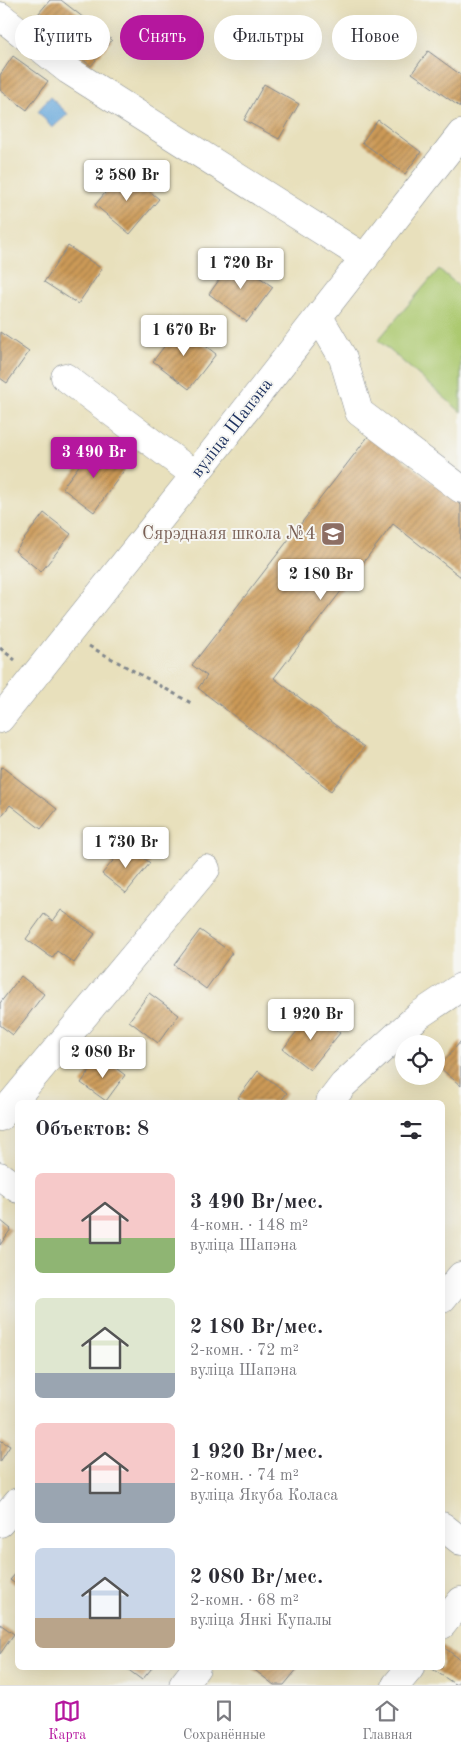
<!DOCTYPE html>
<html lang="ru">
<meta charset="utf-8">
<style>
body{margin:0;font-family:"Old Standard TT",serif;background:#f7f7f7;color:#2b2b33;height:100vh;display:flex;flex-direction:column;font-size:19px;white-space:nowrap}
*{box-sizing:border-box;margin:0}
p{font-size:16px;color:#7c7c81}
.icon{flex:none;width:28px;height:28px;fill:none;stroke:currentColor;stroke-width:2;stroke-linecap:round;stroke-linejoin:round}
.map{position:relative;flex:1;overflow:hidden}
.sheet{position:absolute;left:15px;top:1100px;width:430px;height:570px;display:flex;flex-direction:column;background:#fff;border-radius:8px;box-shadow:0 5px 20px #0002}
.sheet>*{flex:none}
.top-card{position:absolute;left:15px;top:15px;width:431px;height:45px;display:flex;gap:10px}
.fabs{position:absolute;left:395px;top:1035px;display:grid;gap:10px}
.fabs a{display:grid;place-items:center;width:50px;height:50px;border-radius:50%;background:#fff;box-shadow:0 5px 20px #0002;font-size:25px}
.price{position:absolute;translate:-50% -42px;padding:0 11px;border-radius:5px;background:#fff;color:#222;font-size:16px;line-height:32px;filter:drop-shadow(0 1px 2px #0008)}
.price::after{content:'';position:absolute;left:50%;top:30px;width:15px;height:11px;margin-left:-8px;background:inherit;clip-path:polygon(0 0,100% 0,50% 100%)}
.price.selected{background:#b5179e;color:#fff}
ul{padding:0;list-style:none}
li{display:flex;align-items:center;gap:15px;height:125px;padding:0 20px}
li span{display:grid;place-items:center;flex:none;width:140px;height:100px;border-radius:8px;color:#555}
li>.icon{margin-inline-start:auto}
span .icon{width:60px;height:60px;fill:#fffc;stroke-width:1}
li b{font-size:21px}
h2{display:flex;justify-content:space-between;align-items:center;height:60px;padding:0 20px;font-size:21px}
.chip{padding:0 18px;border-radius:22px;background:#fff;box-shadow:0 5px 20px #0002;font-size:18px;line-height:45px}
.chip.selected{background:#b5179e;color:#fff}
.menu{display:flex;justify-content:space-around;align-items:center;height:70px;border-top:1px solid #e1e1e2;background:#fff;font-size:14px;color:#7c7c81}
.menu a{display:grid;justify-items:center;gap:2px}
.menu .selected{color:#b5179e}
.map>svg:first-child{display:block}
</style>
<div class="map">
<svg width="461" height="1685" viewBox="0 0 461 1685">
<defs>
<pattern id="building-hatch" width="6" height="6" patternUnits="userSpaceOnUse" patternTransform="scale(1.25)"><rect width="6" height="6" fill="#cc9a57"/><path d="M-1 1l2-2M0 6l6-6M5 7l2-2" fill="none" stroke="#a57e4b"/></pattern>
</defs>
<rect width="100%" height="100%" fill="#f6f6f2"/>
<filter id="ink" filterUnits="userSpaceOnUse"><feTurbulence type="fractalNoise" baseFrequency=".02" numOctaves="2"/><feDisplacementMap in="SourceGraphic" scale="10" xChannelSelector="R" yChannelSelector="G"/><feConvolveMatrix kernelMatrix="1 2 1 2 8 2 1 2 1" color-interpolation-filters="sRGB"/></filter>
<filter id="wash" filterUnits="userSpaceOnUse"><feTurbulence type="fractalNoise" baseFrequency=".0096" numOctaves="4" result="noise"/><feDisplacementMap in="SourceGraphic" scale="20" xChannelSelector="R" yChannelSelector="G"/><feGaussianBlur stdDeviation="1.12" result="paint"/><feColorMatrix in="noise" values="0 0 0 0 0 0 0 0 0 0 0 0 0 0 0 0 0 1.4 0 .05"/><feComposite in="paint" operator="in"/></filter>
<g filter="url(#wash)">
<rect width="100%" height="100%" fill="#e8e0bc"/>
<path fill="#acc970" stroke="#647c67" d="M 439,269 L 461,288 L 461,412 L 378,340 Z"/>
<path fill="#68a8db" stroke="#426c9c" d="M 50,97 L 68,114 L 52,128 L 38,111 Z"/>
<g id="blocks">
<path fill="url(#building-hatch)" d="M 50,0 L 61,0 L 112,40 L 91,66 L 33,20 Z
M 428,51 L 461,75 L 460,107 L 412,73 Z
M 13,56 L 48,81 L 27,110 L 0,90 L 0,75 Z
M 264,84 L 299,104 L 279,139 L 244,120 Z
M 378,120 L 421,152 L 405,174 L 362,142 Z
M 124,170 L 159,199 L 130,234 L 95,205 Z
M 68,246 L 102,269 L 78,304 L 44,282 Z
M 234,259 L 273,287 L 247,322 L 209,294 Z
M 180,326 L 216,354 L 189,389 L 153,361 Z
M 0,332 L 29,352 L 7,383 L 0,378 Z
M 370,434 L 461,505 L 461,577 L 393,524 L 274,678 L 364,747 L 331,791 L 198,688 L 207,676 L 192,665 Z
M 94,446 L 125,469 L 94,512 L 62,488 Z
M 44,513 L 71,534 L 41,572 L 15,551 Z
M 2,767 L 57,809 L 41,829 L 10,805 L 0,818 L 0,769 Z
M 127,844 L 150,863 L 126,893 L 102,874 Z
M 61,910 L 95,934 L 74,963 L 57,951 L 52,958 L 26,939 L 44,914 L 53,921 Z
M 200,930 L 232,953 L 206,989 L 174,965 Z
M 21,976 L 44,994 L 13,1035 L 0,1025 L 0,1003 Z
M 149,993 L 179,1015 L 158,1043 L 129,1021 Z
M 312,1012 L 340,1033 L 310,1070 L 283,1049 Z
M 461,1041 L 461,1086 L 439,1067 Z
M 100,1056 L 125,1075 L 106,1101 L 81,1083 Z
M 258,1071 L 287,1093 L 280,1102 L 245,1102 L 238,1098 Z
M 0,1220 L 11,1229 L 0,1245 Z
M 0,1440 L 10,1446 L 0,1462 Z
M 18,1571 L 18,1586 L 10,1580 Z
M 0,1624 L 14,1634 L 0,1654 Z
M 442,1646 L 461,1660 L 461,1678 L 456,1685 L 431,1668 L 442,1668 Z
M 126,1668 L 152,1668 L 142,1680 Z
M 252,1668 L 298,1668 L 284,1685 L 274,1685 Z"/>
</g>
</g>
<g filter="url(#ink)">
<use href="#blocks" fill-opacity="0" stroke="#82888d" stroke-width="1"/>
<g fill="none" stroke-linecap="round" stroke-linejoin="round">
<defs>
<path id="minor" d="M 0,16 L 68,70 L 365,258
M 319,317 L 343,358 L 359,412 L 461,489
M 65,377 L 195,475
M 0,719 L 195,475 L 461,134
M 330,1102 L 343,1085 L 419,1015 L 461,987
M 0,1117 L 206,869
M 0,1176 L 18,1189
M 442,1299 L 461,1276
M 0,1523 L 18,1502
M 442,1526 L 461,1541
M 442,1625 L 461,1601
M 183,1685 L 196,1668
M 396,1685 L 410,1668"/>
</defs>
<use href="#minor" stroke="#82888d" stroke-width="29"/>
<path stroke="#82888d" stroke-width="3" stroke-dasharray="4 4" stroke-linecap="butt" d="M 89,646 L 191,703
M 0,648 L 15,660"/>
<use href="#minor" stroke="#fff" stroke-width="28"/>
</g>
</g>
<defs>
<symbol id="school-square" viewBox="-11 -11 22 22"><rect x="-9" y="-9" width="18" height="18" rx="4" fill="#8d6e63" stroke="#f6f6f2"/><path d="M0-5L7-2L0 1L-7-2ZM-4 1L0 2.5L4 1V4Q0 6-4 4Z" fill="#fff"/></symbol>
</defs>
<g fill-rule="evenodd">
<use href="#school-square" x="319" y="520" width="28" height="28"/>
</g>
<g text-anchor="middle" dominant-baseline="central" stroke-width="4" stroke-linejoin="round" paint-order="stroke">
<g font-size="18" fill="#1b2f5e" stroke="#f6f6f2">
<text transform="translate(232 428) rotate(-52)">вуліца Шапэна</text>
</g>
<g font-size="18" fill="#785e54" stroke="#f6f6f2" text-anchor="end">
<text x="316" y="534">Сярэднаяя школа №4</text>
</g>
</g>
</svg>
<div class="fabs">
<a><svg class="icon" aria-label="locate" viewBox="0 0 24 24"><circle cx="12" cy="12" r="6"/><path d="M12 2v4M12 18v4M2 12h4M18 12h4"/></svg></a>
</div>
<b class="price" style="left:127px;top:202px">2 580 Br</b>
<b class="price" style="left:241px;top:290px">1 720 Br</b>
<b class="price" style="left:184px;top:357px">1 670 Br</b>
<b class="price selected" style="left:94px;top:479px">3 490 Br</b>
<b class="price" style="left:321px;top:601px">2 180 Br</b>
<b class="price" style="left:126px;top:869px">1 730 Br</b>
<b class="price" style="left:311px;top:1041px">1 920 Br</b>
<b class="price" style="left:103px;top:1079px">2 080 Br</b>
<div class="top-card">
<a class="chip">Купить</a>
<a class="chip selected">Снять</a>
<a class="chip">Фильтры</a>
<a class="chip">Новое</a>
</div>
<section class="sheet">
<h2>Объектов: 8<svg class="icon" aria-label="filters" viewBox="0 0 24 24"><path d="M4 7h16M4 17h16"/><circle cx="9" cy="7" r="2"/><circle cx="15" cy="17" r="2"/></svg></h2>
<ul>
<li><span style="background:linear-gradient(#f6c9c9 65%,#8fb573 0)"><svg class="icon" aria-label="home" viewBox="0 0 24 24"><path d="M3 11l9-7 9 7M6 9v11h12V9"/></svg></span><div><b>3 490 Br/мес.</b><p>4-комн. · 148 m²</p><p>вуліца Шапэна</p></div></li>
<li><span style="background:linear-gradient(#dfe7d0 75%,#9aa5b1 0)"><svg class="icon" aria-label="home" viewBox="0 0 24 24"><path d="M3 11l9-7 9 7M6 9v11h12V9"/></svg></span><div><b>2 180 Br/мес.</b><p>2-комн. · 72 m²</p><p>вуліца Шапэна</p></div></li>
<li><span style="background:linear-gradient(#f6c9c9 60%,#9aa5b1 0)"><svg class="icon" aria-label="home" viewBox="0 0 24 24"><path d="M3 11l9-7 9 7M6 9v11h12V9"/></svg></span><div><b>1 920 Br/мес.</b><p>2-комн. · 74 m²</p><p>вуліца Якуба Коласа</p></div></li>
<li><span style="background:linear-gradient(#c9d6e8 70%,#b9a48a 0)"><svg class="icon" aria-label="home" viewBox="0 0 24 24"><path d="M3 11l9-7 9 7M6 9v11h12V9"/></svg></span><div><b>2 080 Br/мес.</b><p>2-комн. · 68 m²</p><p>вуліца Янкі Купалы</p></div></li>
</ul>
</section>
</div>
<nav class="menu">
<a class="selected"><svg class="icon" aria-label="map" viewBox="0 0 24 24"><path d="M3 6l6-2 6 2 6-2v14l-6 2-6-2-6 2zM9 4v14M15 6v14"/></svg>Карта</a>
<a><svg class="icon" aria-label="saved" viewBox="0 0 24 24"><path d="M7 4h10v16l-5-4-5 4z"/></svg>Сохранённые</a>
<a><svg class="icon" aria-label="home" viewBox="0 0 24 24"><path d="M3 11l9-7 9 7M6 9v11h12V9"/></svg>Главная</a>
</nav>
